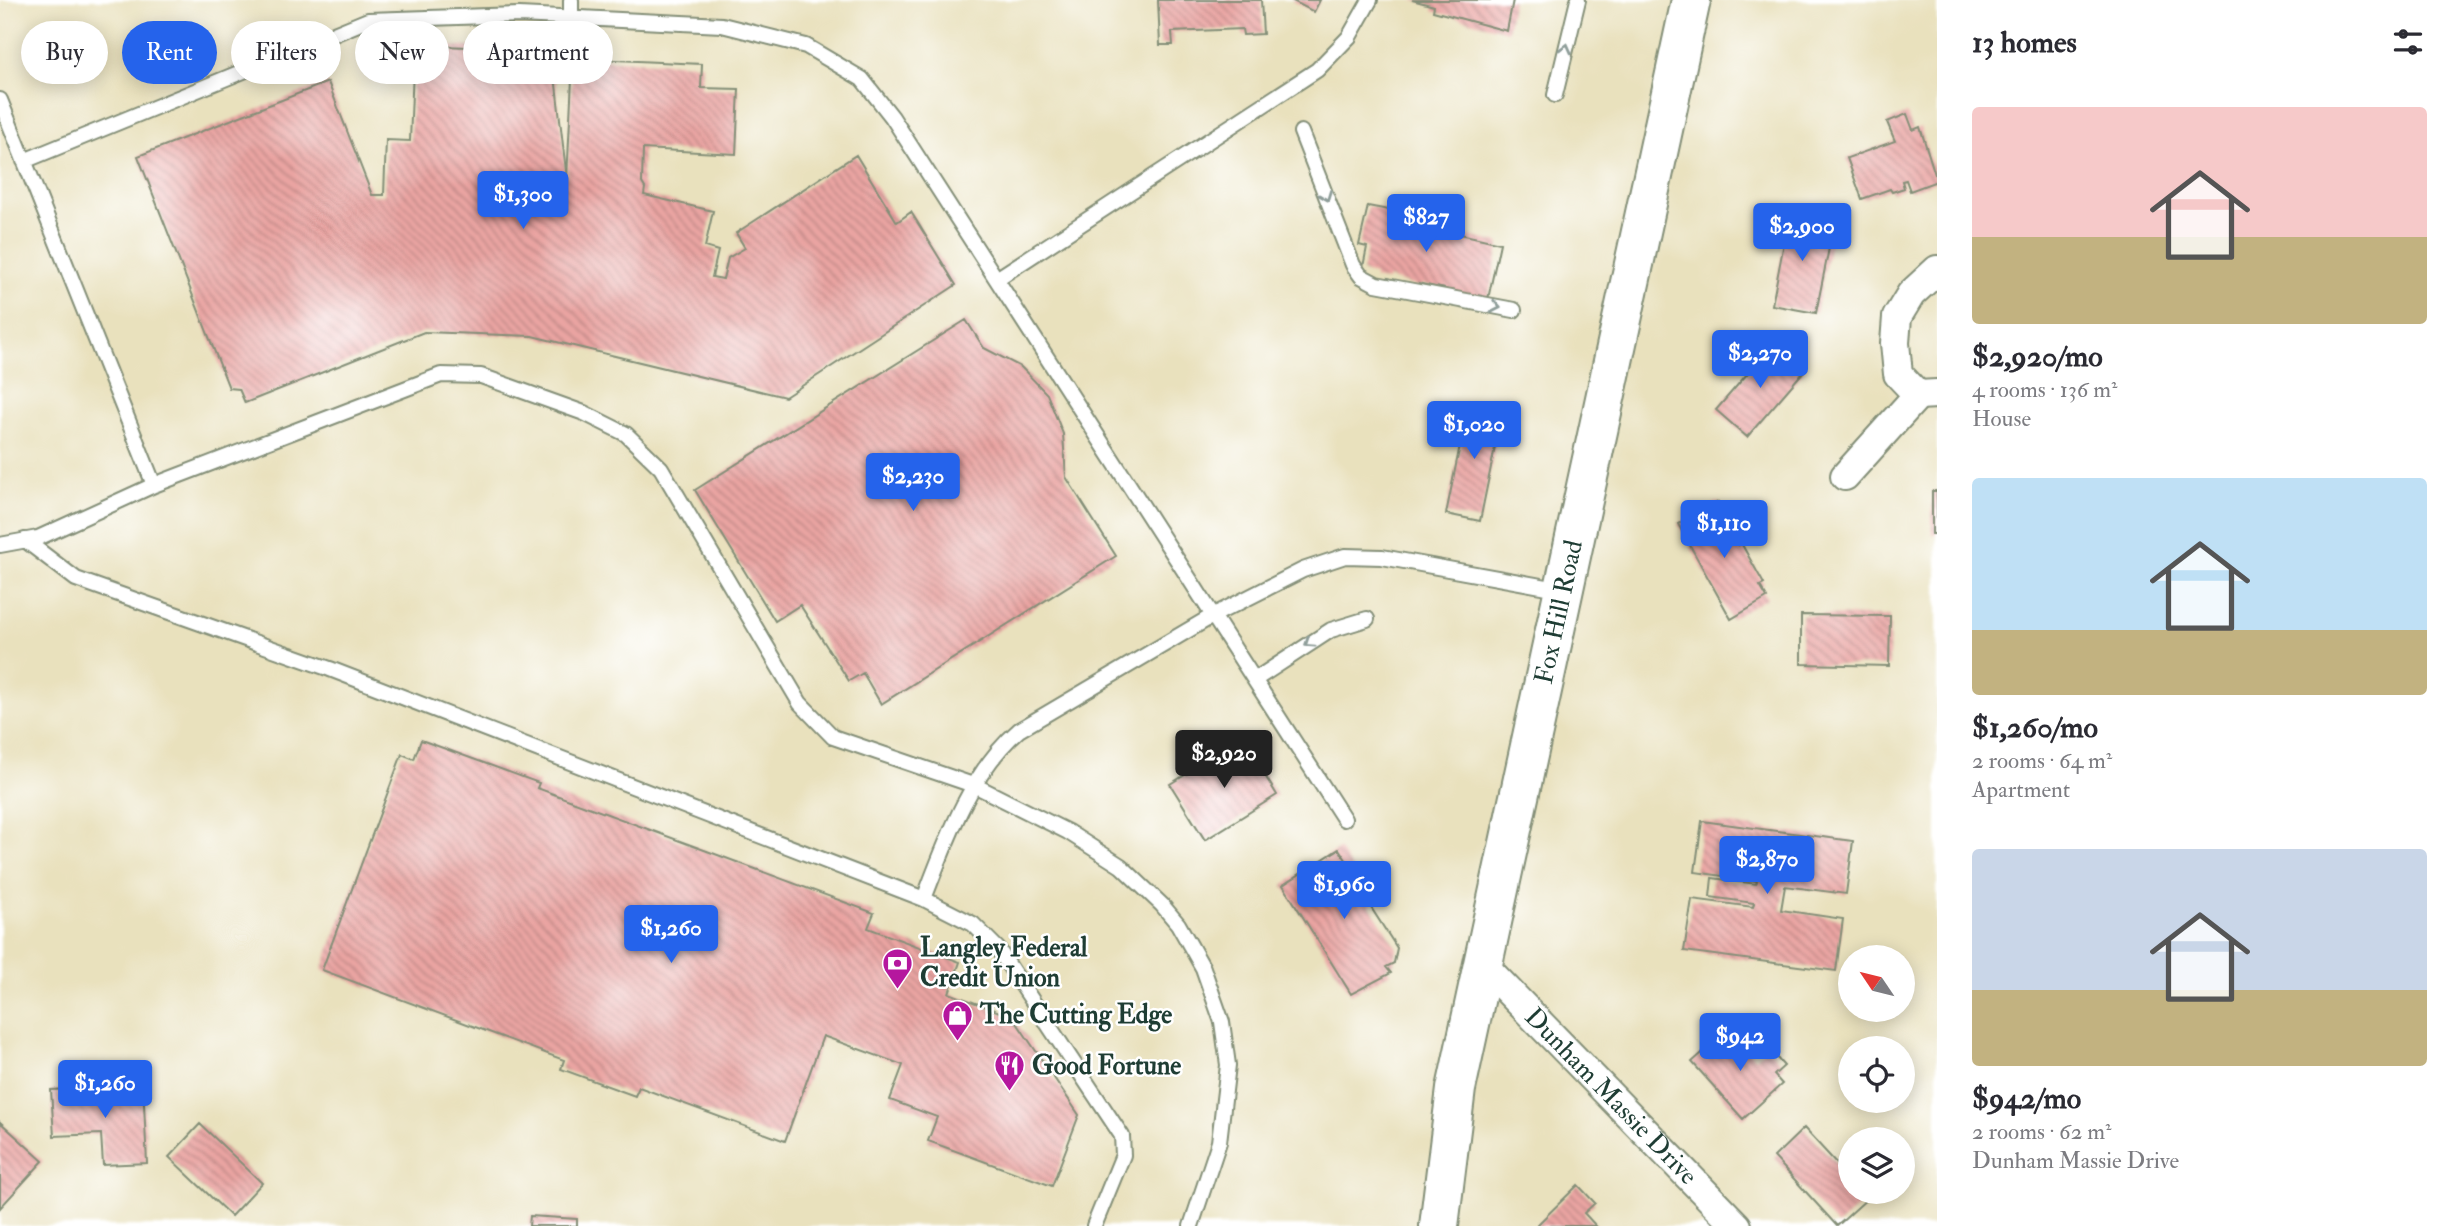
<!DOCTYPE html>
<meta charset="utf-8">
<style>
body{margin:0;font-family:"IM FELL Double Pica",serif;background:#f2f2f3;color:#2b2b33;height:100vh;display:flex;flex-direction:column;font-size:26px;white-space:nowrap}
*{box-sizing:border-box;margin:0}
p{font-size:23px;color:#7c7c81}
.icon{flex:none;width:38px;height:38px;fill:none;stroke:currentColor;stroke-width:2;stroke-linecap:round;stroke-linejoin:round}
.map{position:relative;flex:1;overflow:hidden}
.side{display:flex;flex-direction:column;background:#fff;width:525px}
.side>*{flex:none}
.hud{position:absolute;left:21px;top:21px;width:665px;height:63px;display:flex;gap:14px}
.needle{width:46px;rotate:305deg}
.buttons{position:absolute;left:1838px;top:945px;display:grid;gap:14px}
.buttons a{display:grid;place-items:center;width:77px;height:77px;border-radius:50%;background:#fff;box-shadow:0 4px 18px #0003;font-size:35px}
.price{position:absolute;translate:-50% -60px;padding:0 16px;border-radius:7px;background:#2563eb;color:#fff;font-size:23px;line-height:46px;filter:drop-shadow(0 2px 4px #0008)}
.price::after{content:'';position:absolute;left:50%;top:42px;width:21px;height:16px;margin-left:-10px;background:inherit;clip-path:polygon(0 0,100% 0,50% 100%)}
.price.current{background:#222;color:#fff}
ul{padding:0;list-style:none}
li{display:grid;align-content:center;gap:14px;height:371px;padding:0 35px}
li span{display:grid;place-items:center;height:217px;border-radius:7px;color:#555}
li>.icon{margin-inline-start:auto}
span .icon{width:126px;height:126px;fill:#fffc;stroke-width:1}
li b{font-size:30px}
h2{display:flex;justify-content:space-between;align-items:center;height:84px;padding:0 35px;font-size:30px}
.chip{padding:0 24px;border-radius:32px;background:#fff;box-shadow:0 4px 18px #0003;font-size:24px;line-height:63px}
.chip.current{background:#2563eb;color:#fff}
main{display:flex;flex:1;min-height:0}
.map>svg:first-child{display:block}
</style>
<main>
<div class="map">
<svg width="1937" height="1226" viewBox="0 0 1937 1226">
<defs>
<pattern id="building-back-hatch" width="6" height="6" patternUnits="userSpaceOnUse" patternTransform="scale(1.75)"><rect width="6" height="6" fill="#eaa4a2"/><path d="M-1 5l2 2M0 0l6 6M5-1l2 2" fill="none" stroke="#bd8785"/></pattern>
</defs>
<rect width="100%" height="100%" fill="#fff"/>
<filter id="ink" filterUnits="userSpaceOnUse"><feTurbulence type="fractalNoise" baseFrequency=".0143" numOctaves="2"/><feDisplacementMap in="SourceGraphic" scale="14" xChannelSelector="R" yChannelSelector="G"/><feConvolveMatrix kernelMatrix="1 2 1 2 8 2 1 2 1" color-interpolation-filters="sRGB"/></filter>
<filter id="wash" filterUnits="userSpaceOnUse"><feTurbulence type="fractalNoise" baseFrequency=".00686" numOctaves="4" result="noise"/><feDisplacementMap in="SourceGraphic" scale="28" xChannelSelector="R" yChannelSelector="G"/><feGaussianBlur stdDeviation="1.57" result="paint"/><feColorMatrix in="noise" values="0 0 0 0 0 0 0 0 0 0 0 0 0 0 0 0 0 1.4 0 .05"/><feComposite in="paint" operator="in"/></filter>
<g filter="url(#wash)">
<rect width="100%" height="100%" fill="#e9e1bd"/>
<g id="blocks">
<path fill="url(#building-back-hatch)" d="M 1158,0 L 1261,0 L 1263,34 L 1243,35 L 1242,29 L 1172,32 L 1173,45 L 1160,45 Z
M 1291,0 L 1320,0 L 1314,12 Z
M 1412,0 L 1513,0 L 1507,31 L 1433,11 L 1434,6 Z
M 414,45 L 552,50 L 567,180 L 573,58 L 702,64 L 701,88 L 739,89 L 736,154 L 643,149 L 642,183 L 645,188 L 644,195 L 713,211 L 705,247 L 718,251 L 712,277 L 723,279 L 728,258 L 745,248 L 736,233 L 856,155 L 897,222 L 911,212 L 956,285 L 785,397 L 532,336 L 424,332 L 245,403 L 239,389 L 229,388 L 138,156 L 328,82 L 372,195 L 384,195 L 386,140 L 410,141 Z
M 1907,114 L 1913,130 L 1920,127 L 1937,181 L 1910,191 L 1906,180 L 1902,181 L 1904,188 L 1892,192 L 1890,189 L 1862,199 L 1847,158 L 1895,141 L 1887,122 Z
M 1368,206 L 1440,220 L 1438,229 L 1500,243 L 1488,299 L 1422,284 L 1421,288 L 1388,278 L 1387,281 L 1374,279 L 1374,275 L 1362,272 L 1367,247 L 1359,245 Z
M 1790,212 L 1830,219 L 1825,242 L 1830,243 L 1816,313 L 1772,305 Z
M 966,320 L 984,348 L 1021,367 L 1047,394 L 1063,434 L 1066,477 L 1116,556 L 881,704 L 863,673 L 849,681 L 800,605 L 775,621 L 695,490 Z
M 1773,344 L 1804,371 L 1747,437 L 1716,410 Z
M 1469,401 L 1503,408 L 1480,521 L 1446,514 Z
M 1932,491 L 1937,491 L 1937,534 L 1932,534 Z
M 1718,502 L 1739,545 L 1741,543 L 1764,584 L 1760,586 L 1767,598 L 1731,619 L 1678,524 Z
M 1801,615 L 1890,616 L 1889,666 L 1801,664 Z
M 421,740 L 539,783 L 537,788 L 874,913 L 868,928 L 960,962 L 949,993 L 1013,1017 L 1079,1115 L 1052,1186 L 928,1141 L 937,1117 L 890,1100 L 903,1065 L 823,1036 L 785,1141 L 639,1087 L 635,1096 L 561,1069 L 564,1060 L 322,970 L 402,754 L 414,759 Z
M 1243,740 L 1277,795 L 1205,840 L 1170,784 Z
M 1702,821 L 1853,841 L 1846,894 L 1785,886 L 1781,910 L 1843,919 L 1836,971 L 1684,951 L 1692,899 L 1753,907 L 1754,903 L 1710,897 L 1712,878 L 1756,884 L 1757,881 L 1695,872 Z
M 1339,849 L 1374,903 L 1370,906 L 1397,948 L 1394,963 L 1386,967 L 1391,973 L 1351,994 L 1283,885 Z
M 1729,1029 L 1755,1058 L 1767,1047 L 1784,1066 L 1774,1075 L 1782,1084 L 1743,1119 L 1692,1062 Z
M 143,1085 L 147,1163 L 103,1165 L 101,1134 L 54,1136 L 51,1090 Z
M 0,1122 L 43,1161 L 0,1208 Z
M 200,1124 L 262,1183 L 231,1216 L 169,1157 Z
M 1804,1128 L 1850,1178 L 1850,1192 L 1863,1192 L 1868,1198 L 1837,1226 L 1774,1157 Z
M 1578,1185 L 1595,1203 L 1584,1213 L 1596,1226 L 1536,1226 Z
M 530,1216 L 577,1219 L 577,1226 L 529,1226 Z"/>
</g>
</g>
<g filter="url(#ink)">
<use href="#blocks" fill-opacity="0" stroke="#848f78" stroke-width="2"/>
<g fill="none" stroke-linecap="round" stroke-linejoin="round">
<defs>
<path id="service" d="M 571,18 L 571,0
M 1555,95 L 1578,0
M 0,100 L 154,485 L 38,538 L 0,545
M 1301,132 L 1353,265 L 1361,276 L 1376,284 L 1514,310
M 24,161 L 368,20 L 519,15 L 722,25 L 806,46 L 862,79 L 892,117 L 1344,819
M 998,278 L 1317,70 L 1349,37 L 1370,0
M 154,485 L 441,375 L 481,376 L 584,413 L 626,434 L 661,468 L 800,703 L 833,737 L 976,786 L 1068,832 L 1121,866 L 1162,905 L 1178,924 L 1203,968 L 1222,1022 L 1228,1065 L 1219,1142 L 1191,1226
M 25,540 L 76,579 L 330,669 L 924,899 L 973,924 L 998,949 L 1122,1136 L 1123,1155 L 1094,1226
M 1256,679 L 1331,630 L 1367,619
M 924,899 C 946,841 971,771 1019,730 L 1214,615 L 1303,570 L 1345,556 L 1382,557 L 1563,590"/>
<g id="minor">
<path d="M 1937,270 L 1911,294 L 1897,317 L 1895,343 L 1898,374 L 1918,395 L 1937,394"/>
<path d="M 1845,476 L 1918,395"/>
<path id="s1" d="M 1484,966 L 1737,1226"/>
</g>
<g id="secondary">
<path id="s2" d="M 1439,1226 L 1456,1089 L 1691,0"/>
</g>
</defs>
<use href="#service" stroke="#848f78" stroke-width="18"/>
<use href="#minor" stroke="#848f78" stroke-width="32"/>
<use href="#secondary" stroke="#848f78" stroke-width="42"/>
<use href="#service" stroke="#fff" stroke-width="14"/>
<use href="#minor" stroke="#fff" stroke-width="28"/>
<use href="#secondary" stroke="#fff" stroke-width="38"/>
</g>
<defs><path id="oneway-chevron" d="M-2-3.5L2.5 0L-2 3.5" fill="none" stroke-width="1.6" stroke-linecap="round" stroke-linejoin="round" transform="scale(1.75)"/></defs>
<g stroke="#8f9e9a">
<use href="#oneway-chevron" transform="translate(1566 48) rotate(-76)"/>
<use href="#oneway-chevron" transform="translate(1326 196) rotate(69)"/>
<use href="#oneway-chevron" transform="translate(1496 307) rotate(11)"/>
<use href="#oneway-chevron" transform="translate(1309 643) rotate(146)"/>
</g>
</g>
<defs>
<symbol id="bank-pin" viewBox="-11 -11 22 30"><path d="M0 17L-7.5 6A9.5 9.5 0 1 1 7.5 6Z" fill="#b5179e" stroke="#fff"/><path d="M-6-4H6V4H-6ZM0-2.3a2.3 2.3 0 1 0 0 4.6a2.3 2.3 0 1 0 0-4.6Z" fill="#fff"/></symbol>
<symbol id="shop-pin" viewBox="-11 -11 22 30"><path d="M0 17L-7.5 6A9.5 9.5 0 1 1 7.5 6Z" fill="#b5179e" stroke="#fff"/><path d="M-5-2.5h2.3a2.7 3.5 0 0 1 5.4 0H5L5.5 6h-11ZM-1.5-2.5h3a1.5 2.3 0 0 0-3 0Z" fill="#fff"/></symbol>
<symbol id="restaurant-pin" viewBox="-11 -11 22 30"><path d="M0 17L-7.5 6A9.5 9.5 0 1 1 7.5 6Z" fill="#b5179e" stroke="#fff"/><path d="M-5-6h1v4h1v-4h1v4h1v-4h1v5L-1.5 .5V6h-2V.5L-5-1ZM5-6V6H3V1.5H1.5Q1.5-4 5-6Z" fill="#fff"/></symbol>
</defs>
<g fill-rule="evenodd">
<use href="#bank-pin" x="880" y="946" width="35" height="47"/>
<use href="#shop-pin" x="940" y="998" width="35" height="47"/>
<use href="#restaurant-pin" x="992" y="1048" width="35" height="47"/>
</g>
<g text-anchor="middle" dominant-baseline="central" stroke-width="5" stroke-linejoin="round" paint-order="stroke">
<g font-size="26" fill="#1f3d34" stroke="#fff">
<text stroke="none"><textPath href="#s2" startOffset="626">Fox Hill Road</textPath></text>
<text stroke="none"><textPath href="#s1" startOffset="182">Dunham Massie Drive</textPath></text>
</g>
<g font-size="26" font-weight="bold" fill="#1f3d34" stroke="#fff" text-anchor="start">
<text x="920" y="948">Langley Federal<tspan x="920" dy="30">Credit Union</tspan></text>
<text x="980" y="1015">The Cutting Edge</text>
<text x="1032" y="1066">Good Fortune</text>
</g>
</g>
</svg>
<div class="buttons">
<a><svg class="needle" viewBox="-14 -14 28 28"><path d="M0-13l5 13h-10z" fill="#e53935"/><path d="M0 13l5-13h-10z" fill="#7c7c81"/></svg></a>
<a><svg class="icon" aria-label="locate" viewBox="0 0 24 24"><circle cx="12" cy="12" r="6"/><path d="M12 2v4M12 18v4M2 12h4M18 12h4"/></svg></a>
<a><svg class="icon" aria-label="layers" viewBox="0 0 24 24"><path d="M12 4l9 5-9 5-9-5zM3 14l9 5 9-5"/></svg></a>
</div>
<b class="price" style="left:523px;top:231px">$1,300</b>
<b class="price" style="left:1426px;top:254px">$827</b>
<b class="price" style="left:1802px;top:263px">$2,900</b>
<b class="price" style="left:1760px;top:390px">$2,270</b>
<b class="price" style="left:1474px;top:461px">$1,020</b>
<b class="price" style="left:913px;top:513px">$2,230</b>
<b class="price" style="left:1724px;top:560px">$1,110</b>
<b class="price current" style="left:1224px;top:790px">$2,920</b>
<b class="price" style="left:1767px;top:896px">$2,870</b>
<b class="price" style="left:1344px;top:921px">$1,960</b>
<b class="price" style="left:671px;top:965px">$1,260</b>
<b class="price" style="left:1740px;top:1073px">$942</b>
<b class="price" style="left:105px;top:1120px">$1,260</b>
<div class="hud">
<a class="chip">Buy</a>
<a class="chip current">Rent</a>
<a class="chip">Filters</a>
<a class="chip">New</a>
<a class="chip">Apartment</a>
</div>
</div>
<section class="side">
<h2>13 homes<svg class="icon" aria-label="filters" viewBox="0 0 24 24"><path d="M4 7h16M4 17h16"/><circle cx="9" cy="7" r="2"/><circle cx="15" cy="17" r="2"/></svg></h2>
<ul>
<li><span style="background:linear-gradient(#f6c9c9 60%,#c2b280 0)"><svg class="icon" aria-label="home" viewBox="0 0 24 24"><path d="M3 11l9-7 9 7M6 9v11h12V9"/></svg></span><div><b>$2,920/mo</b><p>4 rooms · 136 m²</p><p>House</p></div></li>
<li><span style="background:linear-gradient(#bfe0f5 70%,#c2b280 0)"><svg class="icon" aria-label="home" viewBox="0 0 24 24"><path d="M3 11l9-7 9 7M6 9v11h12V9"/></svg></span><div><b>$1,260/mo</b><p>2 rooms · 64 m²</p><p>Apartment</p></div></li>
<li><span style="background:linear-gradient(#c9d6e8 65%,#c2b280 0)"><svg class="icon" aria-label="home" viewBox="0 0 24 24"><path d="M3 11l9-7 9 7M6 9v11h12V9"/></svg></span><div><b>$942/mo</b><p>2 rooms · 62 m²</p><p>Dunham Massie Drive</p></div></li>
</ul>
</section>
</main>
